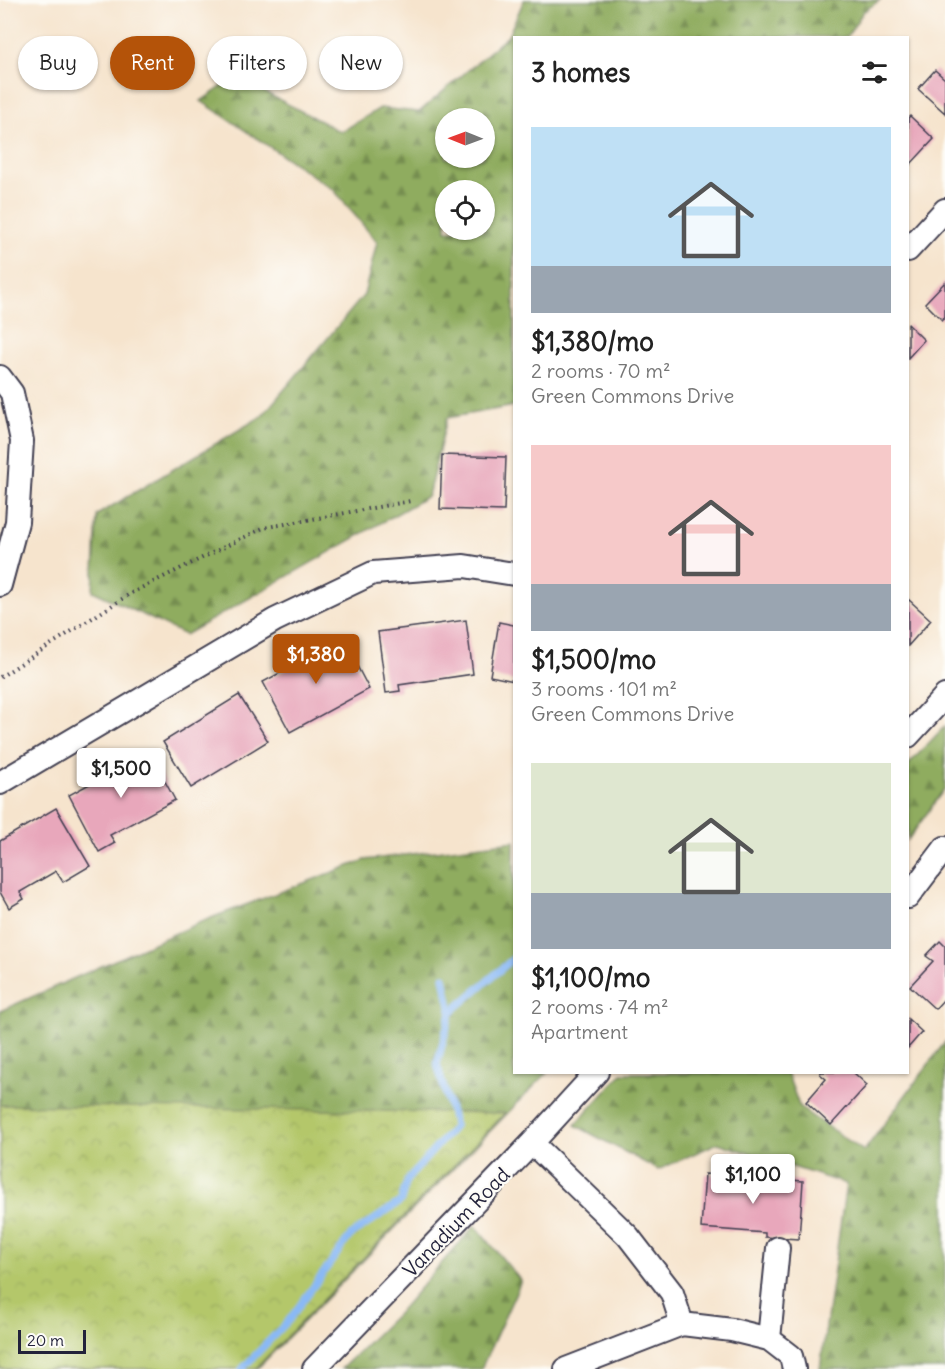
<!DOCTYPE html>
<meta charset="utf-8">
<style>
body{margin:0;font-family:Delius,sans-serif;background:#f6f6f6;color:#222;height:100vh;display:flex;flex-direction:column;font-size:22px;white-space:nowrap}
*{box-sizing:border-box;margin:0}
p{font-size:20px;color:#767676}
.icon{flex:none;width:33px;height:33px;fill:none;stroke:currentColor;stroke-width:2;stroke-linecap:round;stroke-linejoin:round}
.map{position:relative;flex:1;overflow:hidden}
.sheet{position:absolute;left:513px;top:36px;width:396px;height:1038px;display:flex;flex-direction:column;background:#fff;border-radius:0px;box-shadow:0 2px 4px #0004}
.sheet>*{flex:none}
.banner{position:absolute;left:18px;top:36px;width:405px;height:54px;display:flex;gap:12px}
.needle{width:39px;rotate:271deg}
.tools{position:absolute;left:435px;top:108px;display:grid;gap:12px}
.tools a{display:grid;place-items:center;width:60px;height:60px;border-radius:50%;background:#fff;box-shadow:0 2px 4px #0004;font-size:30px}
.scale{position:absolute;left:18px;bottom:15px;width:68px;box-sizing:border-box;padding-left:6px;border:3px solid #22223b;border-top:0;font-size:16px;line-height:21px;white-space:nowrap;color:#22223b;-webkit-text-stroke:4px #fdfcf7;paint-order:stroke}
.price{position:absolute;translate:-50% -51px;padding:0 14px;border-radius:6px;background:#fff;color:#222;font-size:20px;line-height:39px;filter:drop-shadow(0 2px 3px #0008)}
.price::after{content:'';position:absolute;left:50%;top:36px;width:18px;height:14px;margin-left:-9px;background:inherit;clip-path:polygon(0 0,100% 0,50% 100%)}
.price.active{background:#b45309;color:#fff}
ul{padding:0;list-style:none}
li{display:grid;align-content:center;gap:12px;height:318px;padding:0 18px}
li span{display:grid;place-items:center;height:186px;border-radius:0px;color:#555}
li>.icon{margin-inline-start:auto}
span .icon{width:108px;height:108px;fill:#fffc;stroke-width:1}
li b{font-size:26px}
h2{display:flex;justify-content:space-between;align-items:center;height:72px;padding:0 18px;font-size:26px}
.pill{padding:0 21px;border-radius:27px;background:#fff;box-shadow:0 2px 4px #0004;font-size:21px;line-height:54px}
.pill.active{background:#b45309;color:#fff}
.map>svg:first-child{display:block}
</style>
<div class="map">
<svg width="945" height="1369" viewBox="0 0 945 1369">
<defs>
<pattern id="forest-firs" width="22" height="20" patternUnits="userSpaceOnUse" patternTransform="scale(1.5)"><rect width="22" height="20" fill="#8fac5f"/><path d="M5 1l3.5 6h-7zM16 11l3.5 6h-7z" fill="#748c50"/></pattern>
<pattern id="park-crowns" width="20" height="18" patternUnits="userSpaceOnUse" patternTransform="scale(1.5)"><rect width="20" height="18" fill="#b4c76b"/><path d="M2 6a3 3 0 1 1 6 0M12 15a3 3 0 1 1 6 0" fill="none" stroke="#9aab5e"/></pattern>
</defs>
<rect width="100%" height="100%" fill="#fdfcf7"/>
<filter id="ink" filterUnits="userSpaceOnUse"><feTurbulence type="fractalNoise" baseFrequency=".0167" numOctaves="2"/><feDisplacementMap in="SourceGraphic" scale="12" xChannelSelector="R" yChannelSelector="G"/><feConvolveMatrix kernelMatrix="1 2 1 2 8 2 1 2 1" color-interpolation-filters="sRGB"/></filter>
<filter id="wash" filterUnits="userSpaceOnUse"><feTurbulence type="fractalNoise" baseFrequency=".008" numOctaves="4" result="noise"/><feDisplacementMap in="SourceGraphic" scale="24" xChannelSelector="R" yChannelSelector="G"/><feGaussianBlur stdDeviation="1.35" result="paint"/><feColorMatrix in="noise" values="0 0 0 0 0 0 0 0 0 0 0 0 0 0 0 0 0 1.4 0 .05"/><feComposite in="paint" operator="in"/></filter>
<g filter="url(#wash)">
<rect width="100%" height="100%" fill="#f6e4cd"/>
<path fill="url(#forest-firs)" stroke="#58674d" stroke-width="1.5" fill-rule="evenodd" d="M 524,0 L 880,0 L 863,12 L 847,37 L 514,38 L 514,406 L 447,418 L 428,496 L 185,635 L 93,591 L 97,515 L 262,416 L 364,295 L 377,242 L 334,190 L 201,101 L 236,77 L 341,132 L 380,108 L 419,112 L 508,36 ZM 484,118 L 484,158 L 446,158 L 446,118 ZM 484,190 L 484,230 L 446,230 L 446,190 Z
M 945,726 L 945,788 L 908,840 L 908,765 Z
M 514,841 L 514,1072 L 547,1073 L 257,1369 L 0,1369 L 0,1011 L 203,921 L 365,860 Z
M 945,1042 L 945,1369 L 820,1369 L 846,1184 L 718,1143 L 658,1170 L 575,1125 L 622,1073 L 787,1073 L 800,1108 L 864,1151 Z
M 475,1225 L 521,1281 L 481,1369 L 341,1369 L 397,1314 Z"/>
<path fill="url(#park-crowns)" stroke="#6b7453" stroke-width="1.5" d="M 0,1105 L 505,1113 L 255,1369 L 0,1369 Z"/>
<g fill="none" stroke-linecap="round" stroke-linejoin="round">
<path stroke="#8ab9f5" stroke-width="7" d="M 451,1012 L 514,958
M 242,1369 L 289,1320 L 350,1236 L 401,1201 L 407,1180 L 455,1126 L 437,1064 L 451,1012 L 444,977"/>
</g>
<g id="blocks">
<path fill="#e8a7bb" d="M 935,70 L 945,79 L 945,113 L 918,89 Z
M 910,116 L 934,139 L 909,166 L 908,118 Z
M 945,282 L 945,316 L 942,320 L 925,303 Z
M 908,324 L 924,340 L 908,358 Z
M 442,455 L 506,457 L 504,511 L 440,509 Z
M 908,599 L 931,620 L 908,646 Z
M 466,620 L 473,674 L 399,685 L 400,691 L 386,693 L 378,632 Z
M 499,622 L 514,625 L 514,681 L 490,676 Z
M 343,639 L 369,689 L 290,732 L 263,682 Z
M 239,695 L 268,741 L 191,788 L 163,742 Z
M 149,752 L 175,800 L 110,835 L 115,843 L 99,852 L 69,795 Z
M 56,808 L 90,866 L 63,882 L 56,871 L 20,892 L 24,899 L 9,908 L 0,892 L 0,841 Z
M 940,941 L 945,946 L 945,998 L 935,1009 L 910,986 L 933,961 L 926,956 Z
M 908,1019 L 922,1032 L 908,1048 Z
M 821,1072 L 853,1072 L 867,1085 L 831,1125 L 806,1102 L 826,1079 L 820,1074 Z
M 705,1174 L 803,1181 L 799,1239 L 765,1237 L 765,1233 L 701,1228 Z"/>
</g>
</g>
<g filter="url(#ink)">
<use href="#blocks" fill-opacity="0" stroke="#423f51" stroke-width="1.5"/>
<g fill="none" stroke-linecap="round" stroke-linejoin="round">
<defs>
<path id="minor" d="M 908,250 L 945,210
M 0,377 L 12,393 L 22,441 L 17,522 L 0,585
M 908,736 L 945,696
M 0,783 L 275,620 L 373,573 L 464,566 L 514,574
M 908,897 L 945,848
M 532,1143 L 628,1236 L 672,1293 L 682,1324
M 769,1339 L 778,1248
M 314,1369 L 532,1143 L 597,1072
M 566,1369 L 682,1324 L 732,1330 L 769,1339 L 791,1356 L 794,1369"/>
</defs>
<use href="#minor" stroke="#423f51" stroke-width="26"/>
<path stroke="#423f51" stroke-width="4" stroke-dasharray="1.5 4.5" stroke-linecap="butt" d="M 0,677 L 133,592 L 263,528 L 411,501"/>
<use href="#minor" stroke="#fff" stroke-width="22"/>
</g>
</g>
<g text-anchor="middle" dominant-baseline="central" stroke-width="4.5" stroke-linejoin="round" paint-order="stroke">
<g font-size="20" fill="#22223b" stroke="#fdfcf7">
<text transform="translate(456 1222) rotate(-46)">Vanadium Road</text>
</g>
</g>
</svg>
<div class="tools">
<a><svg class="needle" viewBox="-14 -14 28 28"><path d="M0-13l5 13h-10z" fill="#e53935"/><path d="M0 13l5-13h-10z" fill="#767676"/></svg></a>
<a><svg class="icon" aria-label="locate" viewBox="0 0 24 24"><circle cx="12" cy="12" r="6"/><path d="M12 2v4M12 18v4M2 12h4M18 12h4"/></svg></a>
</div>
<div class="scale">20 m</div>
<b class="price active" style="left:316px;top:685px">$1,380</b>
<b class="price" style="left:121px;top:799px">$1,500</b>
<b class="price" style="left:753px;top:1205px">$1,100</b>
<div class="banner">
<a class="pill">Buy</a>
<a class="pill active">Rent</a>
<a class="pill">Filters</a>
<a class="pill">New</a>
</div>
<section class="sheet">
<h2>3 homes<svg class="icon" aria-label="filters" viewBox="0 0 24 24"><path d="M4 7h16M4 17h16"/><circle cx="9" cy="7" r="2"/><circle cx="15" cy="17" r="2"/></svg></h2>
<ul>
<li><span style="background:linear-gradient(#bfe0f5 75%,#9aa5b1 0)"><svg class="icon" aria-label="home" viewBox="0 0 24 24"><path d="M3 11l9-7 9 7M6 9v11h12V9"/></svg></span><div><b>$1,380/mo</b><p>2 rooms · 70 m²</p><p>Green Commons Drive</p></div></li>
<li><span style="background:linear-gradient(#f6c9c9 75%,#9aa5b1 0)"><svg class="icon" aria-label="home" viewBox="0 0 24 24"><path d="M3 11l9-7 9 7M6 9v11h12V9"/></svg></span><div><b>$1,500/mo</b><p>3 rooms · 101 m²</p><p>Green Commons Drive</p></div></li>
<li><span style="background:linear-gradient(#dfe7d0 70%,#9aa5b1 0)"><svg class="icon" aria-label="home" viewBox="0 0 24 24"><path d="M3 11l9-7 9 7M6 9v11h12V9"/></svg></span><div><b>$1,100/mo</b><p>2 rooms · 74 m²</p><p>Apartment</p></div></li>
</ul>
</section>
</div>
